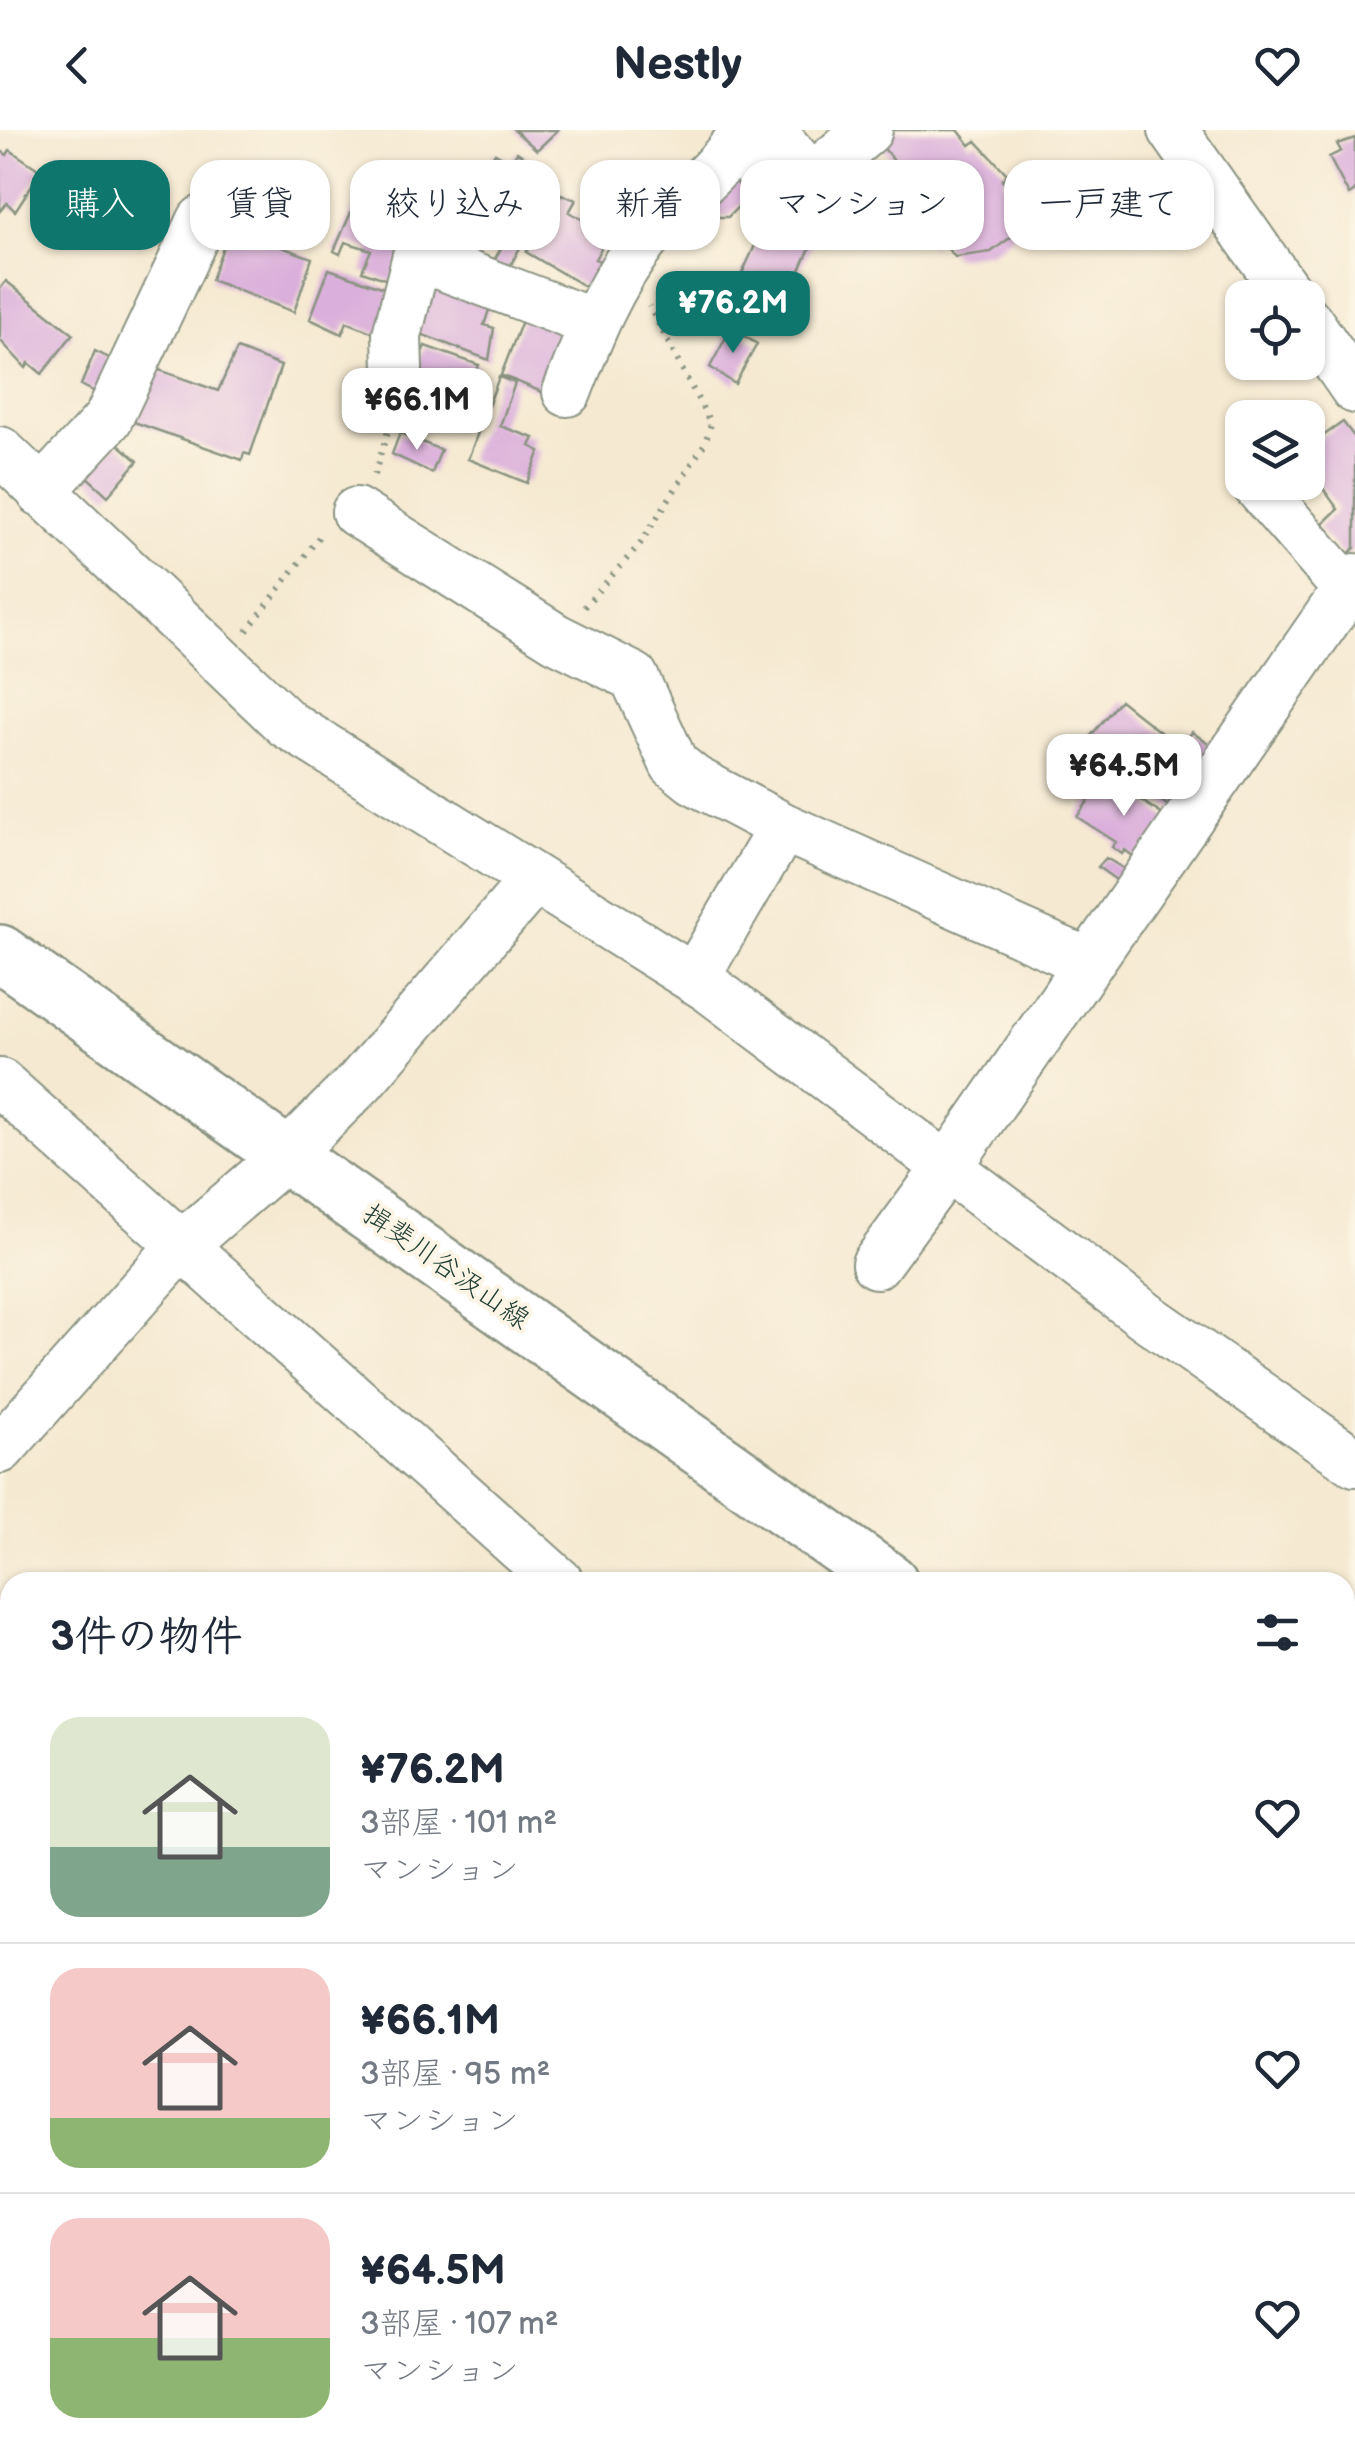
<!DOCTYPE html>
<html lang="ja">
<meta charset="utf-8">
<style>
body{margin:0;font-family:"Balsamiq Sans","Klee One",sans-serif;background:#f2f2f3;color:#1f2937;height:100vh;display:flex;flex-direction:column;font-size:38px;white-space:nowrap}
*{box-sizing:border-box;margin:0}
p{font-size:32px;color:#747a83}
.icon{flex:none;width:55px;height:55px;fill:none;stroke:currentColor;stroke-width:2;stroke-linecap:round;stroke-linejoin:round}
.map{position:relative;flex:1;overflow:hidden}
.details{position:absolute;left:0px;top:1442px;width:1355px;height:892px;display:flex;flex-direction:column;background:#fff;border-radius:30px 30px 0 0;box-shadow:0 2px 8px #0004}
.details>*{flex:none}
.banner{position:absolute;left:30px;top:30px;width:1295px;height:90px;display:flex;gap:20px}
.controls{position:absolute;left:1225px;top:150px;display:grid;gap:20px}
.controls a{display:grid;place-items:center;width:100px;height:100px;border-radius:20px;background:#fff;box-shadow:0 2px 8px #0004;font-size:50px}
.price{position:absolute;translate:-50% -85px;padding:0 22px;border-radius:20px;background:#fff;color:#222;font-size:32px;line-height:65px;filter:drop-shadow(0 2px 5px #0008)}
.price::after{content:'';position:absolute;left:50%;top:60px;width:30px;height:22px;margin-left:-15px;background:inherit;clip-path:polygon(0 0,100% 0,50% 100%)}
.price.on{background:#0f766e;color:#fff}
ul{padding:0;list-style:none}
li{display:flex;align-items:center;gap:30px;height:250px;padding:0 50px}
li+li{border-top:2px solid #e0e1e3}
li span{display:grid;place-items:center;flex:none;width:280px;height:200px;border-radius:30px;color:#555}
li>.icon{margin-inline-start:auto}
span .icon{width:120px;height:120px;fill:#fffc;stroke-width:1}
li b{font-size:42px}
h2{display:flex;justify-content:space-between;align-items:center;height:120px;padding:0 50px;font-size:42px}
.chip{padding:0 35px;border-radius:30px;background:#fff;box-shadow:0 2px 8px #0004;font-size:35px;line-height:90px}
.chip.on{background:#0f766e;color:#fff}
header{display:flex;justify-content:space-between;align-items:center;height:130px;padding:0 50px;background:#fff;font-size:45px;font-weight:700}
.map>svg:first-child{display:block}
</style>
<header><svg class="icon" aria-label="back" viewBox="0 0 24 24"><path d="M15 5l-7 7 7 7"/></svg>Nestly<svg class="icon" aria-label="heart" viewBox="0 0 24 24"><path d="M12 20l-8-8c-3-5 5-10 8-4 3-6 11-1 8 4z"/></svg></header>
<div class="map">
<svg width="1355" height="2334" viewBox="0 0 1355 2334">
<rect width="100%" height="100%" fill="#fcf5e5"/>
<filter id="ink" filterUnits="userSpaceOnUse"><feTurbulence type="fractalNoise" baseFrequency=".01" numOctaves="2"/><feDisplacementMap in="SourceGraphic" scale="20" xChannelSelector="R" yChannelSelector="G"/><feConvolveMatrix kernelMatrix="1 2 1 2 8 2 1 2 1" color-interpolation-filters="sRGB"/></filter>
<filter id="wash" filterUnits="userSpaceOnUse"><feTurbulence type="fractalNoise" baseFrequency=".0048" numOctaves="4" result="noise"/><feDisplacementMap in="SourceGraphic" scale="40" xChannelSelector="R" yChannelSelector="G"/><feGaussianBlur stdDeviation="2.25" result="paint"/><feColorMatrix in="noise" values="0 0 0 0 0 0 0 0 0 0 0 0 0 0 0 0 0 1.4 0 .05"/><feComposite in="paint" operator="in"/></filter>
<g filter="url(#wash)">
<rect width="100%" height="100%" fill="#f5e9d1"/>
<g id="blocks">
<path fill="#daafdb" d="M 514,0 L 558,0 L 537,20 Z
M 893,0 L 958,0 L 970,15 L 976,11 L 1007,44 L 1002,50 L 1035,89 L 991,122 L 955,127 L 939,109 L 931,116 L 908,94 L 898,105 L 880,86 L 890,75 L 897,81 L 917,60 L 879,12 Z
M 1355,8 L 1355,61 L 1349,65 L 1329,27 L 1341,21 L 1337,14 Z
M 0,20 L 7,25 L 10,20 L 41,41 L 15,81 L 7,73 L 0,81 Z
M 517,22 L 558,49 L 545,75 L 540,73 L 531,89 L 534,91 L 505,146 L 490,137 L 506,110 L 459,84 L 495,23 L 511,32 Z
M 732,38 L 756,59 L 728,87 L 717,87 L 708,75 Z
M 359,64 L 423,86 L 396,153 L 362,141 L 371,120 L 345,112 L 340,124 L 334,121 Z
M 561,64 L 576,70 L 569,82 L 609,104 L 595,129 L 613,136 L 596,163 L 526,122 Z
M 258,70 L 287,80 L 283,90 L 254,81 Z
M 769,85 L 809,102 L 808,107 L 814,109 L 787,169 L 781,166 L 779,172 L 764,166 L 767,160 L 740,148 Z
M 269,94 L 279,96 L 273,114 L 312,128 L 294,182 L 211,150 L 229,101 L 262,111 Z
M 329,139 L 396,162 L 379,205 L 347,192 L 342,204 L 310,189 Z
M 6,151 L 73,204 L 42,244 L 29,233 L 26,238 L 0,210 L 0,159 Z
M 424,152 L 492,171 L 484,195 L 494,198 L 489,230 L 410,200 Z
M 525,183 L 574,202 L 549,265 L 501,245 Z
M 731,198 L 757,214 L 735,254 L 710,237 Z
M 425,216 L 479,235 L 462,283 L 405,259 Z
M 237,219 L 281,236 L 250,325 L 244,323 L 242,330 L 131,291 L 151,237 L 218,261 Z
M 95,221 L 117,232 L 101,265 L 81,255 Z
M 499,247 L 515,253 L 500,296 L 534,308 L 530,316 L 540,321 L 527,353 L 468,329 Z
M 1343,292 L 1355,308 L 1355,418 L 1345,427 L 1318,398 L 1338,379 L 1308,338 L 1308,322 L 1316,316 L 1313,313 Z
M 400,303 L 441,320 L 432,343 L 392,324 Z
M 116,312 L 138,331 L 108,366 L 86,346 Z
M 1120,570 L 1170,610 L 1141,653 L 1089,608 Z
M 1192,602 L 1213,617 L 1178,683 L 1149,662 Z
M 1106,646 L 1170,690 L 1142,733 L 1125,720 L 1122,724 L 1112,717 L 1116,712 L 1077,687 Z
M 1106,728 L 1131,743 L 1123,755 L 1098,737 Z"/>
</g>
</g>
<g filter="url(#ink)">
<use href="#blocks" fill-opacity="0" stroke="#8a9382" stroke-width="2.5"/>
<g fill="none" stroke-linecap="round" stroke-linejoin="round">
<defs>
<path id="minor" d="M 770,0 L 812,48 L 868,0
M 1173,0 L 1291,168
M 739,11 L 772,60 L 832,89
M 1308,191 L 1355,259
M 398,239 L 397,205 L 417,126 L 593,193
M 567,262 C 588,208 609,154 645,109 C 677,71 718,43 746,0
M 0,321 L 287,594 L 709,858 L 1147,1187 L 1355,1332
M 1254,352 L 1347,459
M 41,362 L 108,289 L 202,90
M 356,382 L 556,508 L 634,547 L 674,634 L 694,650 L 783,697
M 694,849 L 783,697 L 1089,833
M 0,953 L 559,1452
M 876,1134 L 949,1035 L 1355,448
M 0,1319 L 181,1116 L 288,1024 L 360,952 L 535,749
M 0,1742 L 10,1751
M 1345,1895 L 1355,1897
M 0,1929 L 10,1929
M 1345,2010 L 1355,1989
M 1345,2228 L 1355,2236
M 696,2325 L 706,2334
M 958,2334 L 969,2325"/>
<path id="major" d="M 0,823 L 890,1452
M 1345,1734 L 1355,1738"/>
</defs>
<use href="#minor" stroke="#8a9382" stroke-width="52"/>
<use href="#major" stroke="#8a9382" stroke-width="60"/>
<path stroke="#8a9382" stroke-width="6" stroke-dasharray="2.5 8" stroke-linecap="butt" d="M 374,345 L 396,276
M 584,477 L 640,414 L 705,313 L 711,294 L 649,176
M 247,501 L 322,403"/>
<use href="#minor" stroke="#fff" stroke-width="48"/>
<use href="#major" stroke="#fff" stroke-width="55"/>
</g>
</g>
<g text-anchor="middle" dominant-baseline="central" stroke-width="8" stroke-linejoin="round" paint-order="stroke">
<g font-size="28" fill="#1f3d34" stroke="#fcf5e5">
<text transform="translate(446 1137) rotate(35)">揖斐川谷汲山線</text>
</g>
</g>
</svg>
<div class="controls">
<a><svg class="icon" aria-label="locate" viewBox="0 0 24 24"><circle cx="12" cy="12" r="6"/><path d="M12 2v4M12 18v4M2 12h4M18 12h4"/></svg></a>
<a><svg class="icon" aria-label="layers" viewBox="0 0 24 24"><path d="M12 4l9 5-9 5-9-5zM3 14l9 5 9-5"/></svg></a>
</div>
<b class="price on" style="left:733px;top:226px">¥76.2M</b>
<b class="price" style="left:417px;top:323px">¥66.1M</b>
<b class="price" style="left:1124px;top:689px">¥64.5M</b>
<div class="banner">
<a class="chip on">購入</a>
<a class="chip">賃貸</a>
<a class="chip">絞り込み</a>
<a class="chip">新着</a>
<a class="chip">マンション</a>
<a class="chip">一戸建て</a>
</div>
<section class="details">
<h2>3件の物件<svg class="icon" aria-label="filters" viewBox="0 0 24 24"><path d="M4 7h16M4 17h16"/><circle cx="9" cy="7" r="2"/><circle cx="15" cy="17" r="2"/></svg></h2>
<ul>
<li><span style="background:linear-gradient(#dfe7d0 65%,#7fa58c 0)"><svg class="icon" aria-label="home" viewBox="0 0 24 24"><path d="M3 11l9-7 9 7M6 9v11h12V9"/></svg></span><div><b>¥76.2M</b><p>3部屋 · 101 m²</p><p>マンション</p></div><svg class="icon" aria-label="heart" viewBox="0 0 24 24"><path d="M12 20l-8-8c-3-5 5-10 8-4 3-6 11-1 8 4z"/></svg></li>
<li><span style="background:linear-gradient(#f6c9c9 75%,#8fb573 0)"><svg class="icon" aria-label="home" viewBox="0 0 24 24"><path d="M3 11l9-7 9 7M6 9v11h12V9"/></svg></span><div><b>¥66.1M</b><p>3部屋 · 95 m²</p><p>マンション</p></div><svg class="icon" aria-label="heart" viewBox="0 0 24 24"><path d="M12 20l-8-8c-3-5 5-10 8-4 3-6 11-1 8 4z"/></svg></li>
<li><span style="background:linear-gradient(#f6c9c9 60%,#8fb573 0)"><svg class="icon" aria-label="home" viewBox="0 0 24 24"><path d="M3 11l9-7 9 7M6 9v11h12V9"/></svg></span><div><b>¥64.5M</b><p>3部屋 · 107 m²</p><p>マンション</p></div><svg class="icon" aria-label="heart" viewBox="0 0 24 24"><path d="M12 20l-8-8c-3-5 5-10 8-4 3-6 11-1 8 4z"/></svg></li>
</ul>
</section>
</div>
